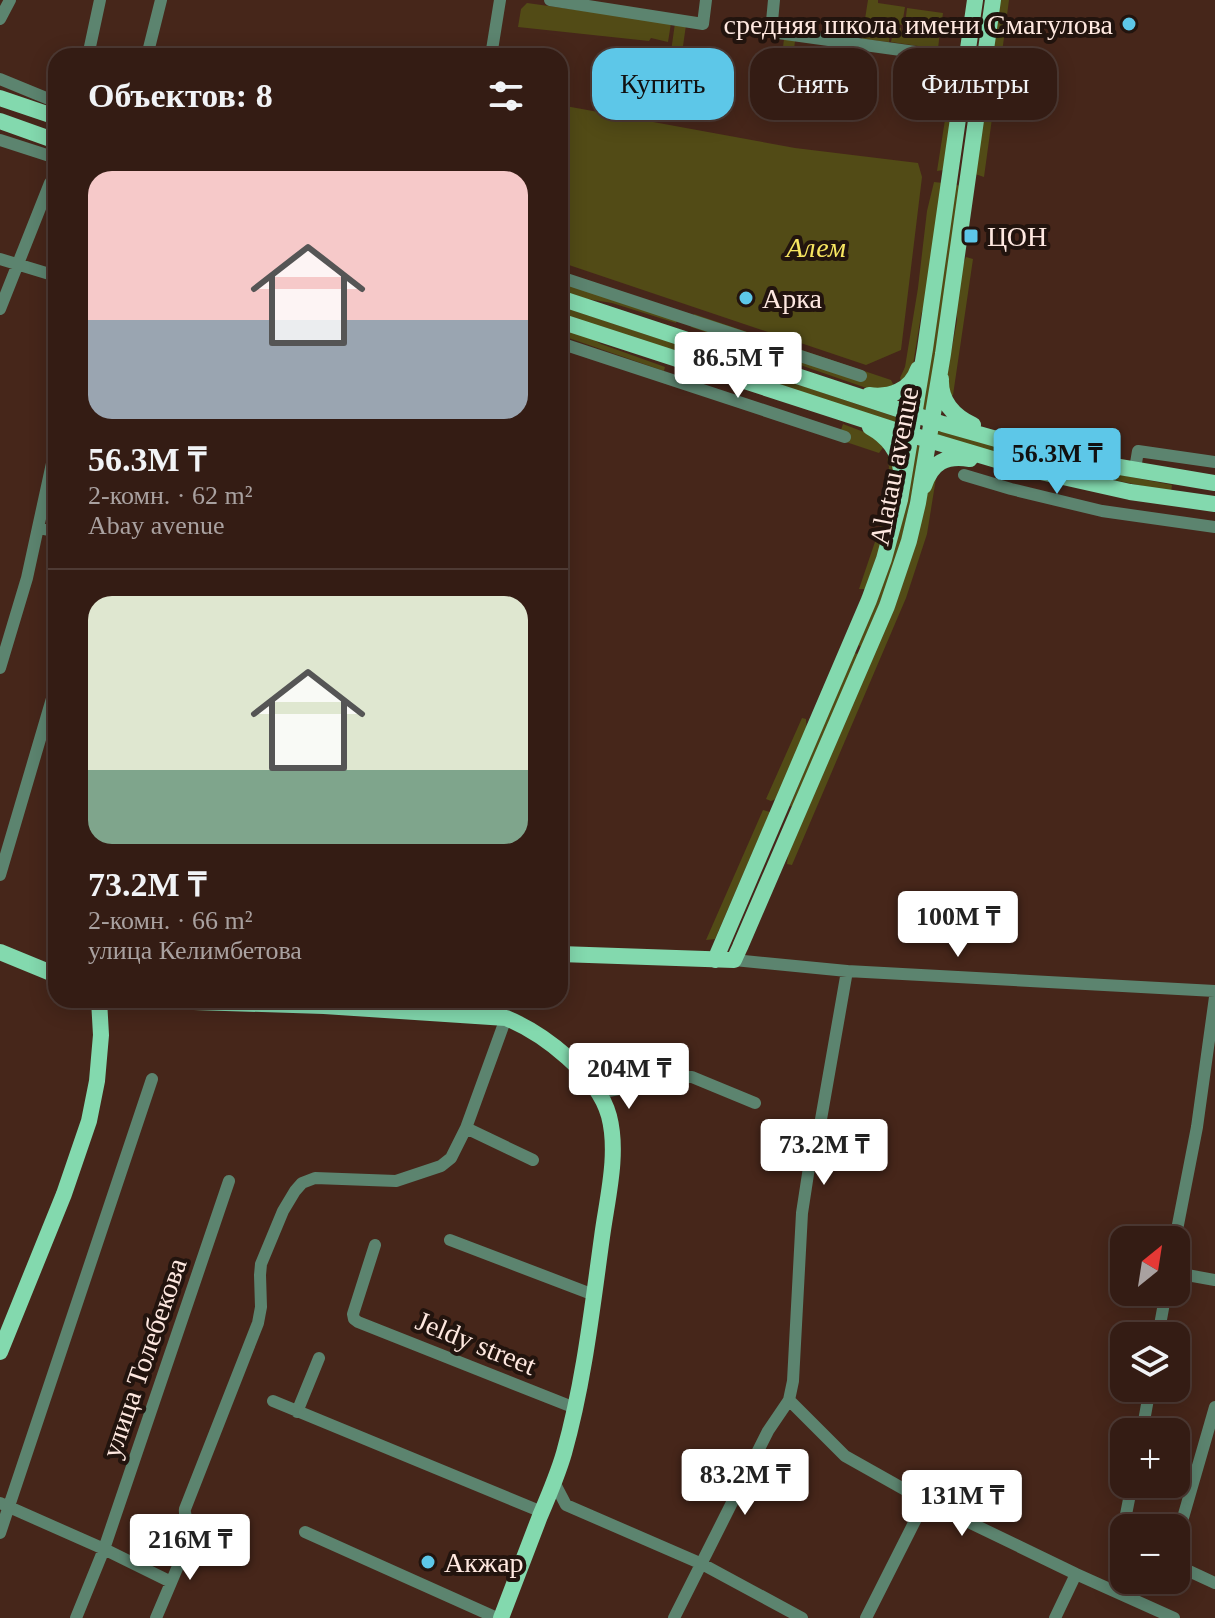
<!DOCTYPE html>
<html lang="ru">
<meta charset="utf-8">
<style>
body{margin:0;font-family:Georgia,serif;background:#3c251d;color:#f1f3f6;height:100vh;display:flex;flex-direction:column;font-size:30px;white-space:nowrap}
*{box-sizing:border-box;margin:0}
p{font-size:26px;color:#a9a1a0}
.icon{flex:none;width:44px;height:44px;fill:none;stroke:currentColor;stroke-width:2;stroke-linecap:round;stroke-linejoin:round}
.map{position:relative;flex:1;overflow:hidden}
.drawer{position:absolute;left:48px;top:48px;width:520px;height:960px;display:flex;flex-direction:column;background:#341c14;border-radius:24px;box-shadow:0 4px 20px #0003,0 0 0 2px #4e3a34}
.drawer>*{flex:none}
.guide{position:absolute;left:592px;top:48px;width:502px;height:72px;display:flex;gap:16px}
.needle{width:52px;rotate:30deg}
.tools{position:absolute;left:1110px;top:1226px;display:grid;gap:16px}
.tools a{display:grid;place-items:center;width:80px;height:80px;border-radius:16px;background:#341c14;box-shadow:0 4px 20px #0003,0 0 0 2px #4e3a34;font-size:40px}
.price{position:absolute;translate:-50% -68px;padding:0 18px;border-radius:8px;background:#fff;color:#222;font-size:26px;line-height:52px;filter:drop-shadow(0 2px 4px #0008)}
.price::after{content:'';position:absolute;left:50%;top:48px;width:24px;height:18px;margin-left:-12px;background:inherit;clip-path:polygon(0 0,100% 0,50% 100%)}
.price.current{background:#5dc7e8;color:#111}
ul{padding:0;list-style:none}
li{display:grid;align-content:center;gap:16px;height:424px;padding:0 40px}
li+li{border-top:2px solid #4e3a34}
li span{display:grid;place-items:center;height:248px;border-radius:24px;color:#555}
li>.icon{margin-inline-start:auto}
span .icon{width:144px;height:144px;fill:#fffc;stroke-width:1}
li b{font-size:34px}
h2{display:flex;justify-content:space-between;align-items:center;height:96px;padding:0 40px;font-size:34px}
.chip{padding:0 28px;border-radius:24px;background:#341c14;box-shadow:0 4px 20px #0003,0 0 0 2px #4e3a34;font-size:28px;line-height:72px}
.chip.current{background:#5dc7e8;color:#111}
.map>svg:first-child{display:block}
</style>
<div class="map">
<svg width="1215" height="1618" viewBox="0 0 1215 1618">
<rect width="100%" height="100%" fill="#46261a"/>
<path fill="#524b16" d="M 868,0 L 878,0 L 878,3 L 905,7 L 902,25 L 895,23 L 896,18 L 894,17 L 892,23 L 865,19 Z
M 998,0 L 1009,0 L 1001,60 L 992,58 Z
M 527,3 L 671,23 L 668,42 L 651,38 L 649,41 L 518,27 L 521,9 Z
M 907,8 L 943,13 L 941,27 L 913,27 L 914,21 L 912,20 L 910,27 L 905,25 Z
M 865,22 L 881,24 L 880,29 L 883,29 L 884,24 L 891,26 L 889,42 L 862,39 Z
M 675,23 L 686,25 L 679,74 L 668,73 Z
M 894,26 L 901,28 L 901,31 L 903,32 L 904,29 L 940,30 L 938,49 L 891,42 Z
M 784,39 L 795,41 L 789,89 L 778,87 Z
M 954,62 L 960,66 L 943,170 L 937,171 Z
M 995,67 L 999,67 L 984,177 L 975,174 L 990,69 Z
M 560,105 L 795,148 L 918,163 L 922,177 L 901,350 L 866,365 L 560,262 Z
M 934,182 L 943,183 L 929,288 L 921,315 L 913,365 L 902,384 L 900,378 L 905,367 L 918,288 L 927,211 Z
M 952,184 L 961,186 L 928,410 L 919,408 Z
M 966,257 L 973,259 L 953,395 L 948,398 L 946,379 L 957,321 L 956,290 L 959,275 Z
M 560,279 L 677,320 L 676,323 L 612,303 L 581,298 L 560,291 Z
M 560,306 L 908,421 L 904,426 L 560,314 Z
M 694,314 L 891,380 L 896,390 L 878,392 L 691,327 Z
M 560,324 L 570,327 L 601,344 L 665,367 L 664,371 L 560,335 Z
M 843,424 L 877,437 L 885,445 L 879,453 L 816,432 L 841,430 Z
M 933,429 L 1095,470 L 1172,485 L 1171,492 L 1025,461 L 934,435 Z
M 915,445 L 920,446 L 921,450 L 897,562 L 861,647 L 857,644 Z
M 891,455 L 896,467 L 895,489 L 882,541 L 865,589 L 859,589 L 880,527 L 889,467 L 887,459 Z
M 937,472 L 927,534 L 906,598 L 792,865 L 787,864 L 788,855 L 928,488 Z
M 853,653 L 859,654 L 793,807 L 790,806 Z
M 802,718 L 806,719 L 807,736 L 776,799 L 771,801 L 766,799 Z
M 763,810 L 770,812 L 715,939 L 706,940 Z"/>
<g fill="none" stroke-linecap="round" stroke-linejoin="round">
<path stroke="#5c846f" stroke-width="12" d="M 550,0 L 703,24 L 706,0
M 774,0 L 771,32 L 973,60
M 0,19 L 10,0
M 88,56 L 100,0
M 147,56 L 161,0
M 491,56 L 500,0
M 0,79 L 56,102
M 0,140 L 56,158
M 0,259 L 56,276
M 560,277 L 861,376
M 0,309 L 50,183
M 560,343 L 845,437
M 1135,469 L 1138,451 L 1215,462
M 964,475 L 1011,489 L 1102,511 L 1215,527
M 38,528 L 56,531
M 0,668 L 27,578 L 56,445
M 0,875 L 56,685
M 734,960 L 847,971 L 1215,991
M 598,1093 L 682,1077 L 692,1077 L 755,1103
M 466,1128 L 533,1160
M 450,1240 L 594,1295
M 1175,1240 L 1197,1127 L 1215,997
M 375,1245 L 353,1314 L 354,1319 L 358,1322 L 575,1408
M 1176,1273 L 1215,1280
M 1158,1336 L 1166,1292
M 789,1400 L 845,1456 L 925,1501 L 1076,1574 L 1174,1618
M 273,1401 L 542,1512
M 297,1412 L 319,1358
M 1142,1432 L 1150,1388
M 554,1482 L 566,1505 L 702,1564 L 802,1618
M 0,1503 L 104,1549 L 171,1582
M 305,1532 L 497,1618
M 0,1533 L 152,1079
M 1124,1542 L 1121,1540 L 1132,1484
M 1176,1542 L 1215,1407
M 1176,1565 L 1215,1583
M 76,1618 L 104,1549 L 229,1181
M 156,1618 L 192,1533 C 193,1523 183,1519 185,1509 L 258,1323 L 261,1307 L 260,1275 L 261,1264 L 283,1211 L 295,1191 L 302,1183 L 315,1178 L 396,1181 L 441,1166 L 451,1158 L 466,1128 L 506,1018
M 674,1618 L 768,1431 L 789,1400 L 793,1381 L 802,1213 L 814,1135 L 820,1125 L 847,971
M 866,1618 L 925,1501
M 1055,1618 L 1076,1574"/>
<path stroke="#83d9ae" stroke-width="16" d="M 0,98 L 56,117
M 0,121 L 56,141
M 560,298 L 943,424 L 1028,448 L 1096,463 L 1215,483
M 560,321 L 895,430 L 1023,468 L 1130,492 L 1215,504
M 941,379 C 940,402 954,416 973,425
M 869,395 C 890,398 911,390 918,369
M 870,427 C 888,437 899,451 901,471
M 924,486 C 932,462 946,455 970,459
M 0,952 L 56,975
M 560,954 L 734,960 L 740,947 L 887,606 L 909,541 L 918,503 L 943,354 L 993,0
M 715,960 L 869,600 L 884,559 L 900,500 L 925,349 L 975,0
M 132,1000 L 324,1006 L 506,1018 C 543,1033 598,1075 609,1116 C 619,1154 607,1199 602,1237 C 592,1309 584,1382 564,1453 C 558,1474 549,1495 540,1516 C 527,1550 514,1584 501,1618
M 488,1016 L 491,1000
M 0,1352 L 64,1194 L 89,1121 L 97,1081 L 101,1035 L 99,1000"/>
</g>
<g fill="#5dc7e8" stroke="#22140e" stroke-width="3">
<circle cx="1129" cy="24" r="8"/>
<rect x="963" y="228" width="16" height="16" rx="4"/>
<circle cx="746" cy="298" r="8"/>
<circle cx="428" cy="1562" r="8"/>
</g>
<g text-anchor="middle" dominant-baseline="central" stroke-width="8" stroke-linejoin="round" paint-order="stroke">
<g font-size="28" fill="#fee8e0" stroke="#22140e" text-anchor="start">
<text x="1113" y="24" text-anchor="end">средняя школа имени Смагулова</text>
<text x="987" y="236">ЦОН</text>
<text x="762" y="298">Арка</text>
<text x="444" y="1562">Акжар</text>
</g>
<g font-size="28" font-style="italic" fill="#f8e661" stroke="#22140e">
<text x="816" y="247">Алем</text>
</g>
<g font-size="28" fill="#fee8e0" stroke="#22140e">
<text transform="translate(894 466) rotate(-79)">Alatau avenue</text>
<text transform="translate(476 1343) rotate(22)">Jeldy street</text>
<text transform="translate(144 1358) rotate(-71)">улица Толебекова</text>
</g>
</g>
</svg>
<div class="tools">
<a><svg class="needle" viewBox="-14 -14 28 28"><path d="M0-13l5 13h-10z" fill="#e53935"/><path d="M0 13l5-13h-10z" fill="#a9a1a0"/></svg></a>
<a><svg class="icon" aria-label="layers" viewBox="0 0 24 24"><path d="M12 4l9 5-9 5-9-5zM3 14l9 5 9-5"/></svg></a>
<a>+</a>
<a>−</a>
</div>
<b class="price" style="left:738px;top:400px">86.5M ₸</b>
<b class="price current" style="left:1057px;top:496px">56.3M ₸</b>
<b class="price" style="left:958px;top:959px">100M ₸</b>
<b class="price" style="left:629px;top:1111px">204M ₸</b>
<b class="price" style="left:824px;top:1187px">73.2M ₸</b>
<b class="price" style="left:745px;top:1517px">83.2M ₸</b>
<b class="price" style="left:962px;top:1538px">131M ₸</b>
<b class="price" style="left:190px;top:1582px">216M ₸</b>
<div class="guide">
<a class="chip current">Купить</a>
<a class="chip">Снять</a>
<a class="chip">Фильтры</a>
</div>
<section class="drawer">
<h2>Объектов: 8<svg class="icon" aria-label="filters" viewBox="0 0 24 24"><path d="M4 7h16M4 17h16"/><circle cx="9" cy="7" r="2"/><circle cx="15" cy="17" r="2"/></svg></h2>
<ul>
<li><span style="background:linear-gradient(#f6c9c9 60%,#9aa5b1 0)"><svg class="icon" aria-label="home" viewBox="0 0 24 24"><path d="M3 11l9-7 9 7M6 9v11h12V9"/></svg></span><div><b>56.3M ₸</b><p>2-комн. · 62 m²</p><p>Abay avenue</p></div></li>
<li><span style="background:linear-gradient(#dfe7d0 70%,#7fa58c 0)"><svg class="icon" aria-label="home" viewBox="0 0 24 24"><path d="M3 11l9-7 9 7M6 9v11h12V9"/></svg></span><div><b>73.2M ₸</b><p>2-комн. · 66 m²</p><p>улица Келимбетова</p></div></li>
</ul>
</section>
</div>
